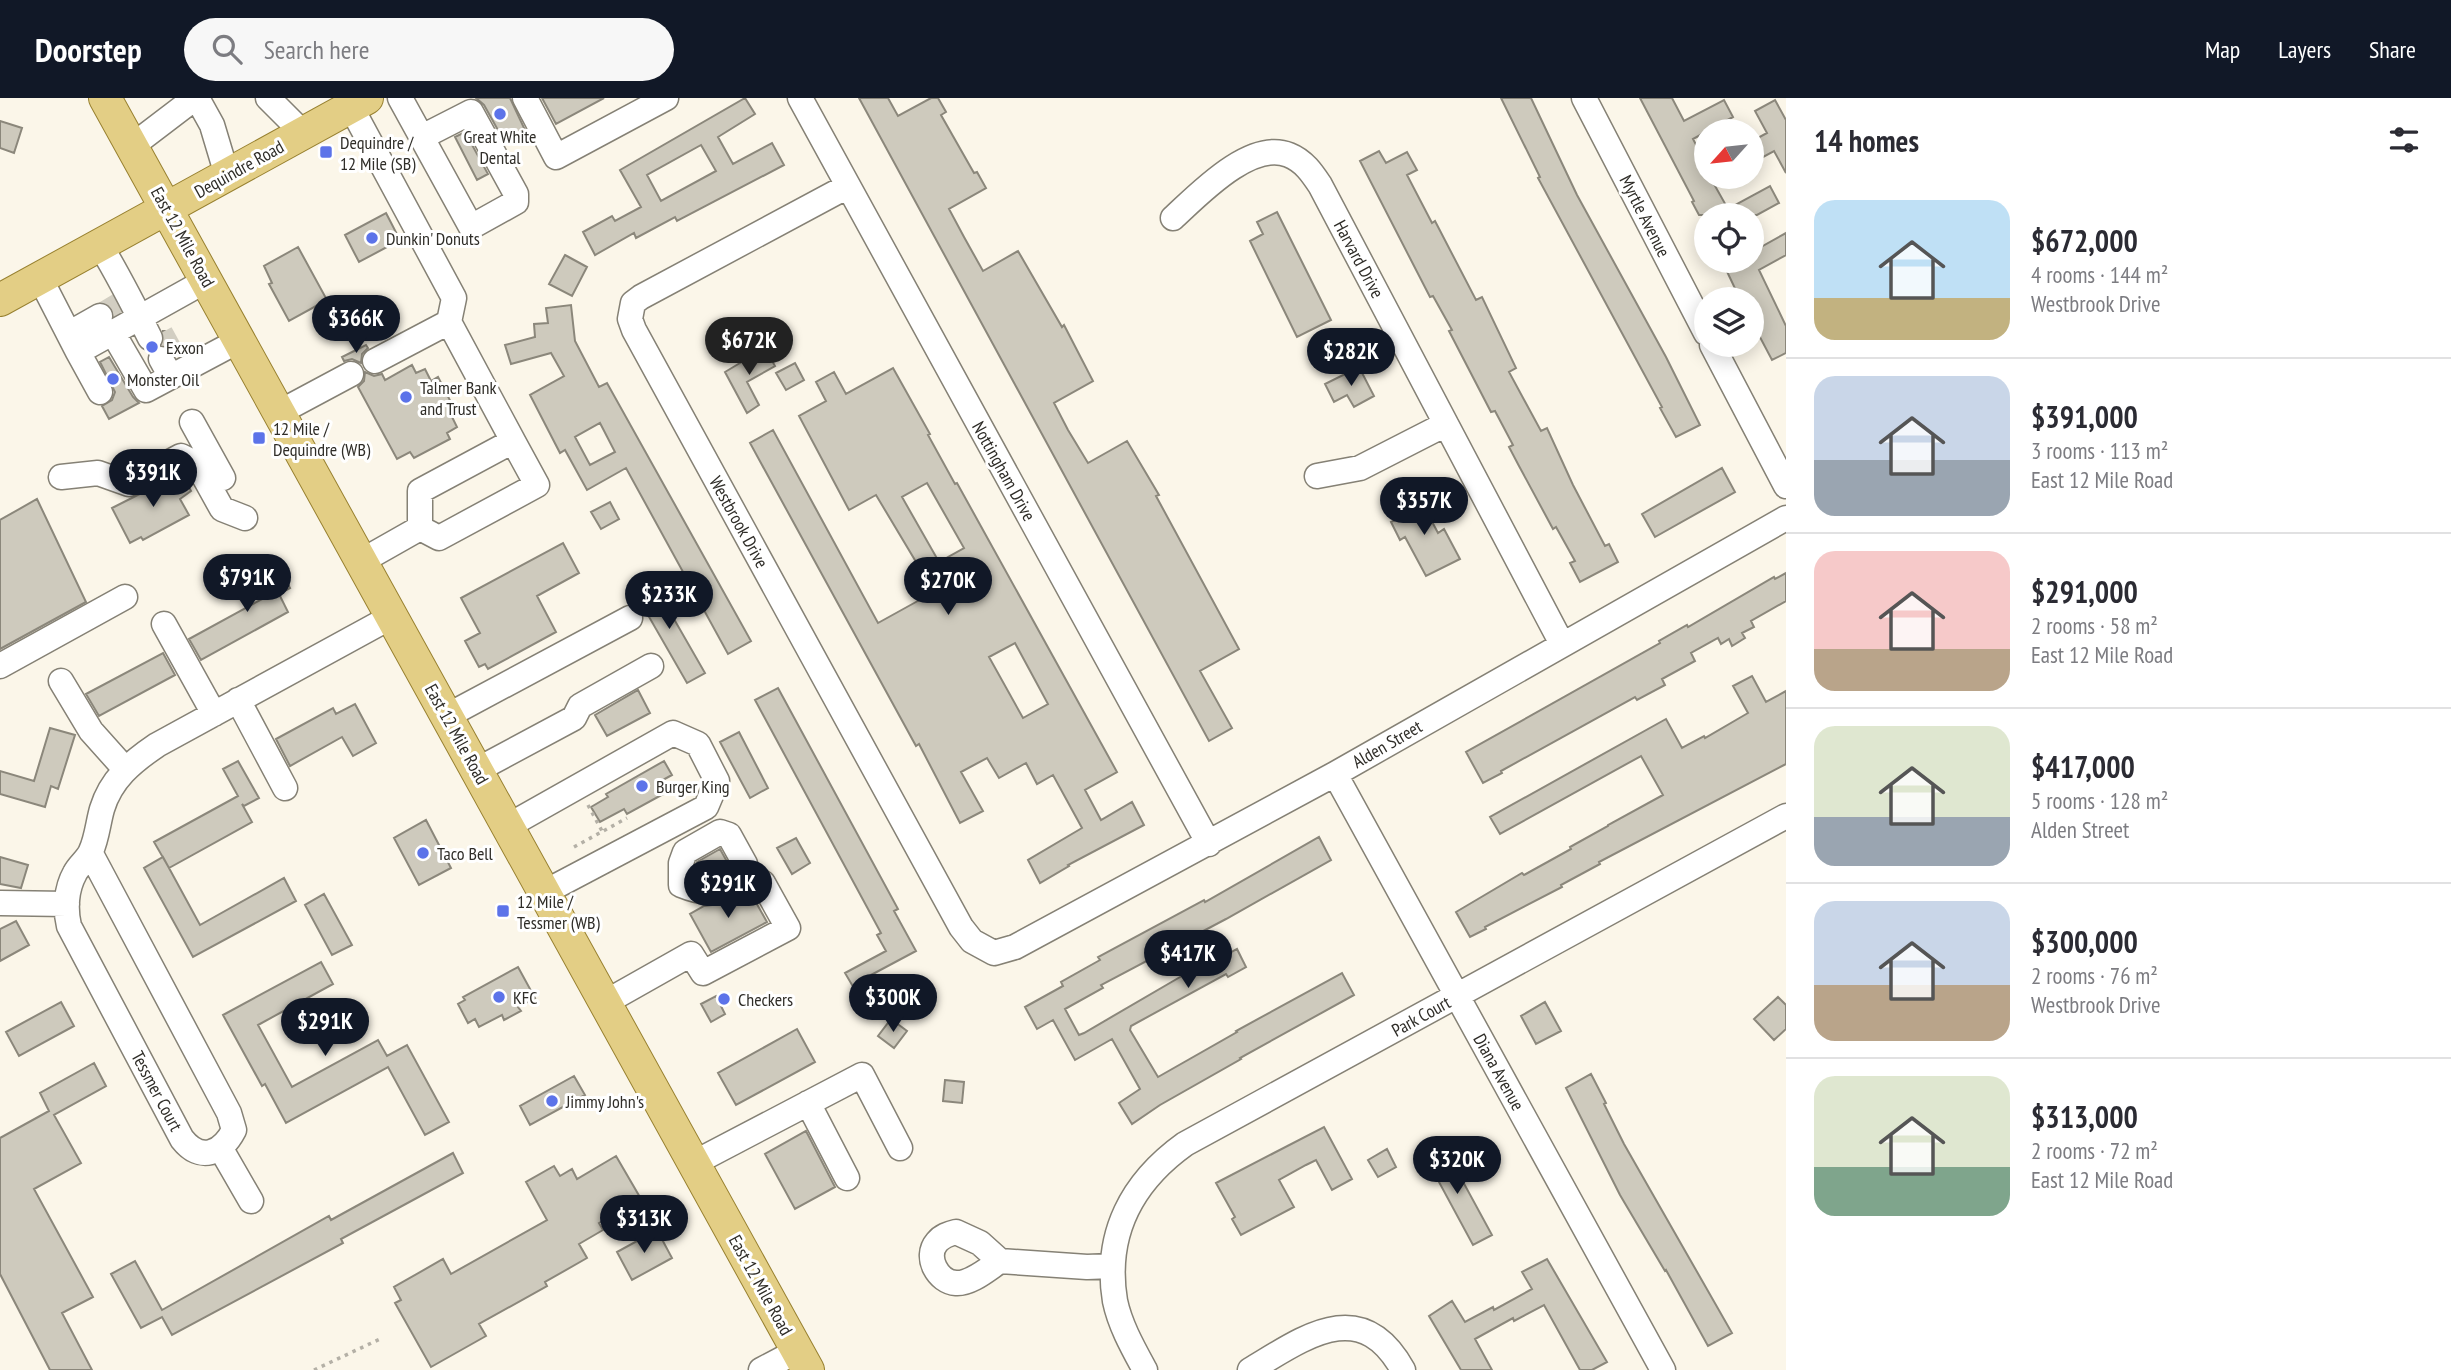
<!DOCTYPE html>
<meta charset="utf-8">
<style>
body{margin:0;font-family:"PT Sans Narrow",sans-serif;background:#f7f7f7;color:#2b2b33;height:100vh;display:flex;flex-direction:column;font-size:26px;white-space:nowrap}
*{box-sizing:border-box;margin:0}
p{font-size:23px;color:#7c7c81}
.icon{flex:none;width:38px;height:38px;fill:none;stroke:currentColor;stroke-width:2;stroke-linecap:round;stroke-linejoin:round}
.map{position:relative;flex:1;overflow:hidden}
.panel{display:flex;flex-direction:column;background:#fff;width:665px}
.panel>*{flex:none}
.needle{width:46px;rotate:243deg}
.fabs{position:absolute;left:1694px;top:21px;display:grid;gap:14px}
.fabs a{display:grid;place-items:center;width:70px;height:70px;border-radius:50%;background:#fff;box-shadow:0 4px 18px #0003;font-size:35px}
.price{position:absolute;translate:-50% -60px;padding:0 16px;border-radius:24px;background:#111827;color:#fff;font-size:23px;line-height:46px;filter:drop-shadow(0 2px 4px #0008)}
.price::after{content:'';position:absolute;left:50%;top:42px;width:21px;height:16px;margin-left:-10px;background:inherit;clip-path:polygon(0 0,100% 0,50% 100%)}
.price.current{background:#222;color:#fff}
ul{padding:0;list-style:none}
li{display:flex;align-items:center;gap:21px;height:175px;padding:0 28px}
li+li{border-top:2px solid #e1e1e2}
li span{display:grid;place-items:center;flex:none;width:196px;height:140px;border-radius:21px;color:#555}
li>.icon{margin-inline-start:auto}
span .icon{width:84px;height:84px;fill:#fffc;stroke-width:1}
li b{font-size:30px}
h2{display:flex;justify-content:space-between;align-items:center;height:84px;padding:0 28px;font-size:30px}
header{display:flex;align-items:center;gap:42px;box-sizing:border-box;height:98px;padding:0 35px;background:#111827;color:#fff}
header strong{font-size:33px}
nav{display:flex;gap:38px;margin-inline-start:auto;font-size:24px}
.search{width:490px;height:63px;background:#f7f7f7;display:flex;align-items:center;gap:18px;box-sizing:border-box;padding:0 24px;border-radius:38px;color:#7c7c81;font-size:26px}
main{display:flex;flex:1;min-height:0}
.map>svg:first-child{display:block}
</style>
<header>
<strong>Doorstep</strong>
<div class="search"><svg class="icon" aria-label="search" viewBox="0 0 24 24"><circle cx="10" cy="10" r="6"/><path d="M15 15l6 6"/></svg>Search here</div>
<nav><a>Map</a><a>Layers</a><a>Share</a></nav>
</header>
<main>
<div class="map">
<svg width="1786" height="1272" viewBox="0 0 1786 1272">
<rect width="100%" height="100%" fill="#fbf6e9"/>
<path fill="#cecabd" stroke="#8b877b" stroke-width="2" fill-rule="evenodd" d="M 476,0 L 510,0 L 525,32 L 504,43 L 484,7 Z
M 542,0 L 604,0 L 556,26 Z
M 745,0 L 755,16 L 718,39 L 733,66 L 772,45 L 784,67 L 677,123 L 675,119 L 636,140 L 634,135 L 595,157 L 583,134 L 612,118 L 615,123 L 641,109 L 620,72 ZM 701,47 L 716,73 L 661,103 L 647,77 Z
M 859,0 L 888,0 L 898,18 L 931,0 L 938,0 L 946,14 L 941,17 L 974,75 L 977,74 L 986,90 L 949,111 L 964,139 L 983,173 L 1018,153 L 1062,229 L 1064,227 L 1093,283 L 1054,305 L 1068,332 L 1088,365 L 1127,343 L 1159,397 L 1156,398 L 1239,551 L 1200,573 L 1232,630 L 1209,643 Z
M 1501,0 L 1531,0 L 1577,97 L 1666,259 L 1700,327 L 1676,339 L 1660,310 L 1662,309 L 1538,80 L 1540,79 Z
M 1640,0 L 1672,0 L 1684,23 L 1724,2 L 1733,19 L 1693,41 L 1706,66 L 1706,79 L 1710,79 L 1728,111 L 1770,88 L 1779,105 L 1757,117 L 1699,117 L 1692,104 L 1694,103 Z
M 1775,2 L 1786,22 L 1786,75 L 1774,53 L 1752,65 L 1752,43 L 1767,35 L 1755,13 Z
M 0,23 L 22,30 L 14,55 L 0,50 Z
M 465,34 L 488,76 L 477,82 L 455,39 Z
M 1379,53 L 1386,65 L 1407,54 L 1417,72 L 1407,77 L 1432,125 L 1435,123 L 1476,202 L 1482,199 L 1516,270 L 1509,274 L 1541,333 L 1547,330 L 1573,387 L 1605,448 L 1609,446 L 1618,464 L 1580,484 L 1570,465 L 1575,463 L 1556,429 L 1553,431 L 1519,368 L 1509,349 L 1513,347 L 1495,313 L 1491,314 L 1449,233 L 1452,232 L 1433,198 L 1430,199 L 1360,63 Z
M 1277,114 L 1331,222 L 1297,239 L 1250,143 L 1263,136 L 1257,124 Z
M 386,115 L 400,142 L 359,164 L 345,137 Z
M 1786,135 L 1786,157 L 1759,172 L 1786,228 L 1786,255 L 1772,262 L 1752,224 L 1752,201 L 1740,201 L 1722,163 L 1752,163 L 1752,154 Z
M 298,149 L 327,202 L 289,223 L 269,186 L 272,185 L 264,168 Z
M 565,157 L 587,169 L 572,198 L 549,186 Z
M 571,207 L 575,243 L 599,289 L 607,285 L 751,543 L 728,556 L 626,370 L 587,392 L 565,352 L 560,355 L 530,297 L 564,278 L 551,255 L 511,266 L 505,247 L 535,239 L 534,226 L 548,225 L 546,210 ZM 600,325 L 615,354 L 590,367 L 575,339 Z
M 163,233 L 165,233 L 176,253 L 163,247 Z
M 366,247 L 368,250 L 362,256 L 361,265 L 352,261 L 344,263 L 342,259 Z
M 765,250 L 775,268 L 747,284 L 759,307 L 747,315 L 725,274 Z
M 109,259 L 133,299 L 139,305 L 109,321 L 102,308 L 112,302 L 115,294 L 100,264 Z
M 795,265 L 804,282 L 786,292 L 776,275 Z
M 412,267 L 416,275 L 425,271 L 431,283 L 438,279 L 457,316 L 452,319 L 457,329 L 447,335 L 450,341 L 414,360 L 410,354 L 397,361 L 358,289 L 364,283 L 365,274 L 374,278 L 382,276 L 385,282 Z
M 1359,269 L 1374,298 L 1354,309 L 1347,297 L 1334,304 L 1325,286 Z
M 893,270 L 930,336 L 928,337 L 955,386 L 957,385 L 978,423 L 1117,674 L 1085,692 L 1101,722 L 1132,704 L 1144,727 L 1068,767 L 1069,768 L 1040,785 L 1028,762 L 1082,730 L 1053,677 L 1037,686 L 1026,665 L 999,680 L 987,660 L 961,674 L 983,713 L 960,725 L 919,646 L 916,648 L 750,345 L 773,332 L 878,525 L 934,494 L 876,397 L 849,412 L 799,318 L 826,303 L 816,284 L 834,274 L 846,296 ZM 927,385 L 964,450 L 939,464 L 902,399 ZM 1015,545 L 1048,606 L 1023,620 L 989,559 Z
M 1722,370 L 1735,394 L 1655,439 L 1642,416 Z
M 181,375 L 191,393 L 180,401 L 189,417 L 143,442 L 141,439 L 130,445 L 112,410 Z
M 1417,395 L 1438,435 L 1444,431 L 1460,461 L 1426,478 L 1405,439 L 1400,442 L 1391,424 L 1404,418 L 1397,406 Z
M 37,401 L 86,504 L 0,551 L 0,422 Z
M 610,404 L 619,421 L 601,431 L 591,414 Z
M 563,445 L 579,475 L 537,498 L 556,534 L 488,571 L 485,566 L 479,569 L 465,543 L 480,535 L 461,500 Z
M 275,462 L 290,490 L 279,496 L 288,514 L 201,562 L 189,541 L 264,500 L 250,475 Z
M 1786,475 L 1786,503 L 1751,523 L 1754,529 L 1742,535 L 1745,540 L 1732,548 L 1729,541 L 1721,546 L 1718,540 L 1691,555 L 1695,563 L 1662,581 L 1665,587 L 1637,602 L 1635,599 L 1501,673 L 1502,675 L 1483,685 L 1466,654 L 1660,545 L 1659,543 L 1687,527 L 1688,529 L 1774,479 L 1775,481 Z
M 651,481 L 705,575 L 687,585 L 633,491 Z
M 163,555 L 175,577 L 99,618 L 86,596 Z
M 1752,578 L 1766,604 L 1786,593 L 1786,666 L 1599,764 L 1600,766 L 1561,787 L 1562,789 L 1485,829 L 1486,831 L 1470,839 L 1456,814 L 1522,775 L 1524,777 L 1571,751 L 1570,749 L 1608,728 L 1608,727 L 1663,697 L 1641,658 L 1500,736 L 1490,719 L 1666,621 L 1682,650 L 1704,638 L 1705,640 L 1748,615 L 1733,588 Z
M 778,590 L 898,811 L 894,813 L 916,853 L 871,877 L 874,882 L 855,892 L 845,875 L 886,853 L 877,837 L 881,835 L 755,602 Z
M 638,592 L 650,615 L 607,638 L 595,617 Z
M 355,606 L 376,645 L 353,658 L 342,639 L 290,668 L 276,641 L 333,610 L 336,616 Z
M 50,630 L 75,637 L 58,691 L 51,688 L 45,709 L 0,696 L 0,673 L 34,683 Z
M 739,634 L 768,690 L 750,700 L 720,644 Z
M 238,663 L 259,700 L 244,708 L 242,706 L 252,724 L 169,770 L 154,744 L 238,698 L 223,671 Z
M 664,663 L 672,677 L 661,683 L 667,694 L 627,716 L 624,711 L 600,724 L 591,709 L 608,699 L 606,696 Z
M 426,722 L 451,770 L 419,787 L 394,740 Z
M 1319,739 L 1331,762 L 1226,821 L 1101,887 L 1103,890 L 1065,911 L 1079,937 L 1084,935 L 1199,868 L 1201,871 L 1237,851 L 1246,869 L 1228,879 L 1226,876 L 1131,928 L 1130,932 L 1158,979 L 1237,934 L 1236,933 L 1342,875 L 1354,897 L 1240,960 L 1241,961 L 1160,1007 L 1132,1026 L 1119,1005 L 1140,991 L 1112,941 L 1075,962 L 1053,922 L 1037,931 L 1025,909 L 1063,888 L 1061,884 L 1100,862 L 1098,859 L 1204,802 L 1205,804 Z
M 796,740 L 810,765 L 792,776 L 777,750 Z
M 720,751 L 730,769 L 712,778 L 699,777 L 696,772 L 697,764 Z
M 0,759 L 28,767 L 21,790 L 0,786 Z
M 163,759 L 200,827 L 284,780 L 296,803 L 193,859 L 144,770 Z
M 749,792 L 767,824 L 711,854 L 690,816 L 704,808 L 728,805 Z
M 324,796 L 352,847 L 332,857 L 305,807 Z
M 16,823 L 29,847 L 0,863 L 0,831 Z
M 321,864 L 333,886 L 258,927 L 292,989 L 378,942 L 387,958 L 407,947 L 449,1024 L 425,1037 L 388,969 L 286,1025 L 265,986 L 262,988 L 223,917 Z
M 518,869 L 535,900 L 518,909 L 521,913 L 504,922 L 502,917 L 479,929 L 475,921 L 468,925 L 458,906 L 465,902 L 463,899 Z
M 716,898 L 725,916 L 711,924 L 701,906 Z
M 1778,899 L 1786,907 L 1786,931 L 1774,942 L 1754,921 Z
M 61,904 L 74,928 L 19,958 L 6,934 Z
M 1545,904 L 1561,933 L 1536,946 L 1521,918 Z
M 891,921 L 907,933 L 894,950 L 878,938 Z
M 797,931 L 815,964 L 736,1007 L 718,975 Z
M 94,965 L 106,988 L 54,1017 L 81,1065 L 34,1091 L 93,1199 L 62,1215 L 92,1272 L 50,1272 L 0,1176 L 0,1040 L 49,1013 L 40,995 Z
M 1591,976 L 1606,1005 L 1604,1006 L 1624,1046 L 1732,1235 L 1708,1248 L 1666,1172 L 1665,1173 L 1620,1097 L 1566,990 Z
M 574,978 L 585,997 L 530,1027 L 520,1008 Z
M 945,982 L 964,984 L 962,1005 L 943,1003 Z
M 1324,1029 L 1352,1081 L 1332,1092 L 1316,1062 L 1306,1067 L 1279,1082 L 1294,1109 L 1241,1137 L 1232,1121 L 1235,1119 L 1216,1085 Z
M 806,1033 L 835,1089 L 795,1111 L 765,1056 Z
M 1435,1047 L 1455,1083 L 1461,1080 L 1492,1137 L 1473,1147 L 1432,1071 L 1426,1074 L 1417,1057 Z
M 1387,1051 L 1396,1069 L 1378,1079 L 1368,1062 Z
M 453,1055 L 463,1075 L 341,1141 L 343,1145 L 172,1237 L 162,1219 L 141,1230 L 111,1176 L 135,1163 L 162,1212 L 329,1118 L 331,1122 Z
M 616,1058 L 641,1101 L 599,1125 L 603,1132 L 579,1146 L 587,1160 L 545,1184 L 547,1188 L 479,1226 L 486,1238 L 431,1269 L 395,1205 L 401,1202 L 394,1189 L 443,1161 L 451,1176 L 547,1122 L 526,1084 L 554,1068 L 560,1078 L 572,1071 L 577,1081 Z
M 657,1132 L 672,1160 L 632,1182 L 617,1154 Z
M 1547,1161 L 1607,1264 L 1592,1272 L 1580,1272 L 1544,1207 L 1514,1223 L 1513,1220 L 1475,1241 L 1492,1272 L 1461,1272 L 1429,1218 L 1452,1203 L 1465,1224 L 1493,1209 L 1494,1212 L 1532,1191 L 1522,1174 Z"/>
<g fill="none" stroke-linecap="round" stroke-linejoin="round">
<path stroke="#d2cec2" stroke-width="24" stroke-dasharray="24 12" stroke-linecap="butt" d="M 100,218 L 120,206
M 161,235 L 172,255"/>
<defs>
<path id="minor" d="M 197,0 L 212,27 L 227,77
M 268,0 L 303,35
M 400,0 L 471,129 L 516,104 L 516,96 L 471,14 L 422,39
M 525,0 L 556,59 L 666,0
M 800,0 L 1209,746
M 1584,0 L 1706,235
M 351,9 L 454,200 L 449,224 L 375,263
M 132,48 L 195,0
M 848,88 L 641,199 L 633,205 L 630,221 L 634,232 L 961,829 L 972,843 L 994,855 L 1015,849 L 1335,676 L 1786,420
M 1173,120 C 1198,97 1251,41 1289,57 C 1304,63 1312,75 1320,87 L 1562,546
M 100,147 C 119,178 134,208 150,240
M 40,180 L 78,254 L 207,182
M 70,235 L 100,218
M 113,235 L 146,292 L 240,242
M 1712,247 L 1786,388
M 78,254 L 100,294
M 161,261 L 171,279
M 280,314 L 351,276
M 192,324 L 223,380
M 1317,378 L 1360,370 L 1446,326
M 61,379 L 98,375 L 129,386 L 181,358 L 197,366 L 222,411 L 245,420
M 420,430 L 439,440 L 537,387 L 513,343
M 360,464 L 420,430 L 420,393 L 513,343 L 449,224
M 164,526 L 214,616
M 0,568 L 125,499
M 61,583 L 91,633 L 125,671
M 238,602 L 285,690
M 447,618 L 630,520
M 477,672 L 574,620 L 580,608 L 651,568
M 1335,676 L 1663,1272
M 508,728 L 673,635 L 698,646 L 717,683 L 706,709 L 545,794
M 720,734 L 729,737 L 745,766 L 747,775 C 720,794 713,800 681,787 L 681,765 L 685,754 Z
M 91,756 L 229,1015 L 234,1032 C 222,1055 201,1065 182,1041 L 69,828 C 65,811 66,791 75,775 C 79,767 88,761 91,753 C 97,740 98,725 102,711 C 111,681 132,664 157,647 L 391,519
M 0,805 L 67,806
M 606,904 L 691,856 L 703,875 L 788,830 L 763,785
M 808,1005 L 847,1080
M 221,1051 L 251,1103
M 694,1065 L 862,977 L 900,1050
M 1000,1163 C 989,1170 971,1186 956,1185 C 938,1184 924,1159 937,1144 C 942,1138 948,1136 956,1134 L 980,1145 L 1000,1163 L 1087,1169 L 1112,1168
M 761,1272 L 797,1253
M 1145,1272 C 1133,1250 1120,1227 1115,1203 C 1104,1136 1132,1084 1185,1046 L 1786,718
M 1250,1272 C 1304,1240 1361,1196 1403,1272"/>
<path id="major" d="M 105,0 L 808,1272
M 0,202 L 367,0"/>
</defs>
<use href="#minor" stroke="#858175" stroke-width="27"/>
<use href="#major" stroke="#988130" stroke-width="34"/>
<path stroke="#b4b0a6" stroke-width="3.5" stroke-dasharray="3.5 5" stroke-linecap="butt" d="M 588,707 L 602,733
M 574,749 L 627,720
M 314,1272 L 380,1241"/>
<use href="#minor" stroke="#fff" stroke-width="24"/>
<use href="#major" stroke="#e3ce85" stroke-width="32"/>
</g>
<g fill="#5c73e9" stroke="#fff" stroke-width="2.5">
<circle cx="500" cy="16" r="7"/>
<rect x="319" y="47" width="14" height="14" rx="3.5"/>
<circle cx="372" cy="140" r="7"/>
<circle cx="152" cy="249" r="7"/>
<circle cx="113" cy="281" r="7"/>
<circle cx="406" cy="299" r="7"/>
<rect x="252" y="333" width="14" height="14" rx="3.5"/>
<circle cx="642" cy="688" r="7"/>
<circle cx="423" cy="755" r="7"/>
<rect x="496" y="806" width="14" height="14" rx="3.5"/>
<circle cx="499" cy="899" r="7"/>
<circle cx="724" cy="901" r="7"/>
<circle cx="552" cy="1003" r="7"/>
</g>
<g text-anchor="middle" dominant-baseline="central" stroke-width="6" stroke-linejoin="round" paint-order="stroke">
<g font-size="18" fill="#2f2d28" stroke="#fff" text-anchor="start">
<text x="500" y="38" text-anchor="middle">Great White<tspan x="500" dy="21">Dental</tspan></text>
<text x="340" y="44">Dequindre /<tspan x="340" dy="21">12 Mile (SB)</tspan></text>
<text x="386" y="140">Dunkin' Donuts</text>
<text x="166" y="249">Exxon</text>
<text x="127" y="281">Monster Oil</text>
<text x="420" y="289">Talmer Bank<tspan x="420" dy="21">and Trust</tspan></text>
<text x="273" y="330">12 Mile /<tspan x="273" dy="21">Dequindre (WB)</tspan></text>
<text x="656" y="688">Burger King</text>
<text x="437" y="755">Taco Bell</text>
<text x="517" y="803">12 Mile /<tspan x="517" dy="21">Tessmer (WB)</tspan></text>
<text x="513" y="899">KFC</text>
<text x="738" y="901">Checkers</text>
<text x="566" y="1003">Jimmy John's</text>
</g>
<g font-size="18" fill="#2f2d28" stroke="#fff">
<text transform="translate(239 71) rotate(-29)">Dequindre Road</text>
<text transform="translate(1645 118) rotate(63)">Myrtle Avenue</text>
<text transform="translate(183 139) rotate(61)">East 12 Mile Road</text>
<text transform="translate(1359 161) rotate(62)">Harvard Drive</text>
<text transform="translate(1004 373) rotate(61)">Nottingham Drive</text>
<text transform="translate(739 424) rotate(61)">Westbrook Drive</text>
<text transform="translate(457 636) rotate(61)">East 12 Mile Road</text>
<text transform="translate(1387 646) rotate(-30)">Alden Street</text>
<text transform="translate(1421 918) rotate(-29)">Park Court</text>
<text transform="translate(1499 974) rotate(61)">Diana Avenue</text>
<text transform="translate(157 993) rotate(62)">Tessmer Court</text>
<text transform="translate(761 1187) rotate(61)">East 12 Mile Road</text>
</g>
</g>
</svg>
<div class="fabs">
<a><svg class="needle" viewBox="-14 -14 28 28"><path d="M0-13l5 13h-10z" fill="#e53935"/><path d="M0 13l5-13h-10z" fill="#7c7c81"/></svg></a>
<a><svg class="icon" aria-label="locate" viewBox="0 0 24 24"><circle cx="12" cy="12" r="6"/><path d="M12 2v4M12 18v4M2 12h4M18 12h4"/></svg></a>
<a><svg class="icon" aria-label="layers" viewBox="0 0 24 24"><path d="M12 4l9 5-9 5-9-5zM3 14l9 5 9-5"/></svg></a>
</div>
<b class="price" style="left:356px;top:257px">$366K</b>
<b class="price current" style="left:749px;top:279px">$672K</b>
<b class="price" style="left:1351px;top:290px">$282K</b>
<b class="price" style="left:153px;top:411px">$391K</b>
<b class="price" style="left:1424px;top:439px">$357K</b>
<b class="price" style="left:247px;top:516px">$791K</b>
<b class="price" style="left:948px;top:519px">$270K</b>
<b class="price" style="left:669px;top:533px">$233K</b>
<b class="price" style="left:728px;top:822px">$291K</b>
<b class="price" style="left:1188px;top:892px">$417K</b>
<b class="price" style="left:893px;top:936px">$300K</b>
<b class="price" style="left:325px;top:960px">$291K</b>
<b class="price" style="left:1457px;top:1098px">$320K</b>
<b class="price" style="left:644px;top:1157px">$313K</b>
</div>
<section class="panel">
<h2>14 homes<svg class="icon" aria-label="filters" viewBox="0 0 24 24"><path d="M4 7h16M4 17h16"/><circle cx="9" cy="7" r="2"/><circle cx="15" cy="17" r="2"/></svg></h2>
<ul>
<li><span style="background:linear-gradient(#bfe0f5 70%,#c2b280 0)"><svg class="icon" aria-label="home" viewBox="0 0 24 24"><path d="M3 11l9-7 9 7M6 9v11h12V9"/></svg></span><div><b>$672,000</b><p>4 rooms · 144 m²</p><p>Westbrook Drive</p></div></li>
<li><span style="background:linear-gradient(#c9d6e8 60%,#9aa5b1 0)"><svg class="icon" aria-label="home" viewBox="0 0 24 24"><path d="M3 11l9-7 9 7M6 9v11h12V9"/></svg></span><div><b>$391,000</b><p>3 rooms · 113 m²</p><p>East 12 Mile Road</p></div></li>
<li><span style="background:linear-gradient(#f6c9c9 70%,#b9a48a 0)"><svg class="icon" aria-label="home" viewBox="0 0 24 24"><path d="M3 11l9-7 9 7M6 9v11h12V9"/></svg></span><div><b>$291,000</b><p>2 rooms · 58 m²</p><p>East 12 Mile Road</p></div></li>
<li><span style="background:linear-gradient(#dfe7d0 65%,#9aa5b1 0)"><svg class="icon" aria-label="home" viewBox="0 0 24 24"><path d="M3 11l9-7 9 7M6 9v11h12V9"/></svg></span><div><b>$417,000</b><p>5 rooms · 128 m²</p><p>Alden Street</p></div></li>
<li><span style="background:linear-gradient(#c9d6e8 60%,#b9a48a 0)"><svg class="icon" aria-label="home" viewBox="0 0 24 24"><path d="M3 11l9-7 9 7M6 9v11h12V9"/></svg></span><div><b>$300,000</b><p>2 rooms · 76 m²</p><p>Westbrook Drive</p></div></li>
<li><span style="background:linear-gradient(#dfe7d0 65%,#7fa58c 0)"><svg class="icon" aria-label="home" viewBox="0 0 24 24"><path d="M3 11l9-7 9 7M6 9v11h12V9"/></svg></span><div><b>$313,000</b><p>2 rooms · 72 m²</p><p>East 12 Mile Road</p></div></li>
</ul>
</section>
</main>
